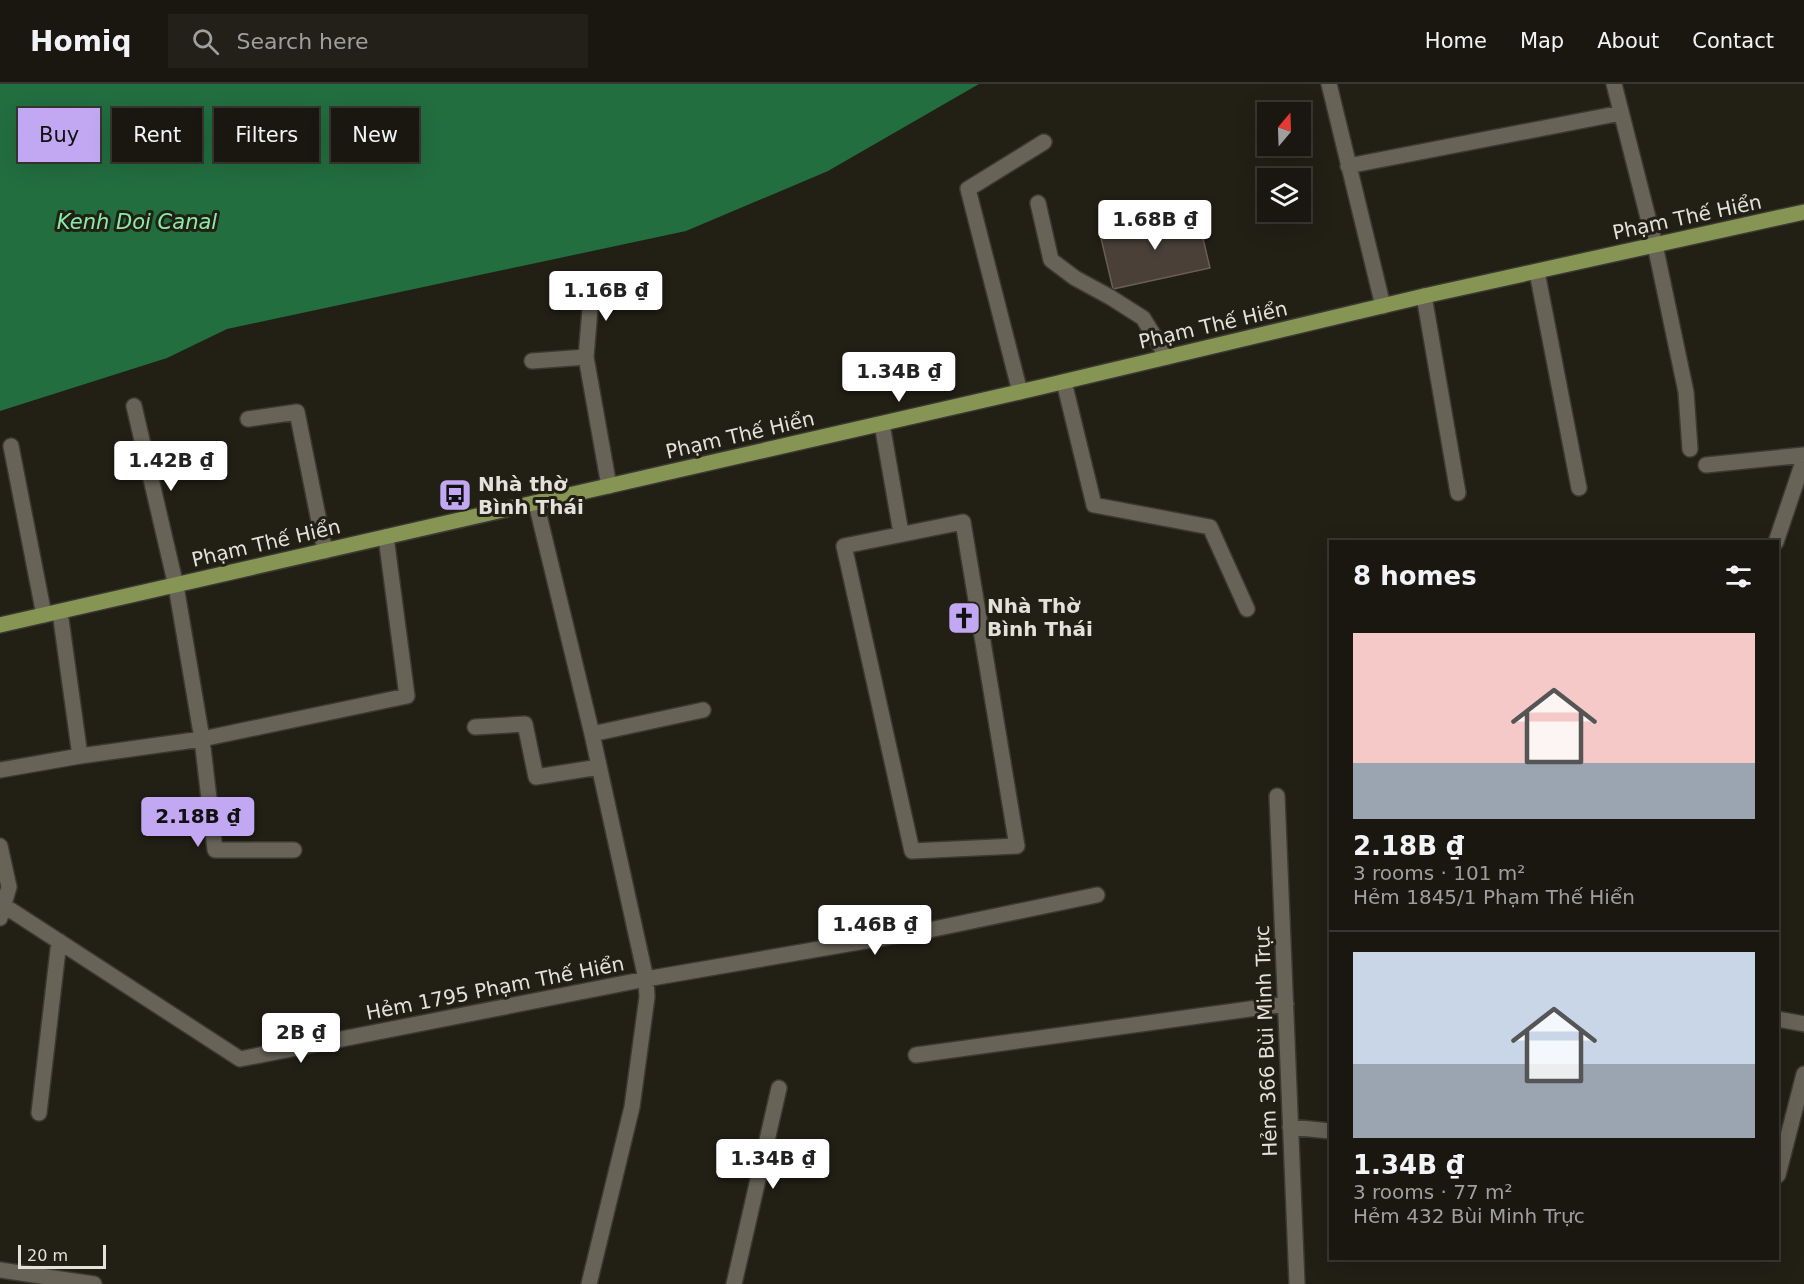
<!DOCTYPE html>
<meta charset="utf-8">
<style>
body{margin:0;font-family:"DejaVu Sans",sans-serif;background:#232019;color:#f1f3f6;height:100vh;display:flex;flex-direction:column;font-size:22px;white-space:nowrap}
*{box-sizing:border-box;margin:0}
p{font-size:20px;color:#9f9f9f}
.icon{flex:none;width:33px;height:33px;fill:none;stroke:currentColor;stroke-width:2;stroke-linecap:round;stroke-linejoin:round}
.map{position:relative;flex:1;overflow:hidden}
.side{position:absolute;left:1329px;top:456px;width:450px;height:720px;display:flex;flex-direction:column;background:#1a1710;border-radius:0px;box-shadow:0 6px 24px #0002,0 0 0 2px #383630}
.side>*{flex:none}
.top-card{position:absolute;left:18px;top:24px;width:570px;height:54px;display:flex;gap:12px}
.needle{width:39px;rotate:19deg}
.controls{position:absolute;left:1257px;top:18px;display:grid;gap:12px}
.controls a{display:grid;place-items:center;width:54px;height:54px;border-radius:0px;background:#1a1710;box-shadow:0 6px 24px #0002,0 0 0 2px #383630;font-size:30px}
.scale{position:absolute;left:18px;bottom:15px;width:88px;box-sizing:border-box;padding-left:6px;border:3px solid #e3e1da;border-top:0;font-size:16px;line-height:21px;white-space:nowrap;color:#e3e1da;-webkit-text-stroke:4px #221f15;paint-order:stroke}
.price{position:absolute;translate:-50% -51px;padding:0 14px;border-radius:6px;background:#fff;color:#222;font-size:20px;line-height:39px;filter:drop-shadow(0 2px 3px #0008)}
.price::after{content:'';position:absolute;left:50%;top:36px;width:18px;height:14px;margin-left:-9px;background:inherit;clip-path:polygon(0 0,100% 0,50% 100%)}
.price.active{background:#c2a8f3;color:#111}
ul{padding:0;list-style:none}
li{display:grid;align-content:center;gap:12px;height:318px;padding:0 24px}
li+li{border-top:2px solid #383630}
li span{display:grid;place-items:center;height:186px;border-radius:0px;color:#555}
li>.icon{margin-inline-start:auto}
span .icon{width:108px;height:108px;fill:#fffc;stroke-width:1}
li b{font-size:26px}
h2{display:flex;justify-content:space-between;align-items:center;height:72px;padding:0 24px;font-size:26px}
.tag{padding:0 21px;border-radius:0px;background:#1a1710;box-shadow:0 6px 24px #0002,0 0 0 2px #383630;font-size:21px;line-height:54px}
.tag.active{background:#c2a8f3;color:#111}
header{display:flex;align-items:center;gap:36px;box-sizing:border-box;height:84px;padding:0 30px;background:#1a1710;border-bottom:2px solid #383630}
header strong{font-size:28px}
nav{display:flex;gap:33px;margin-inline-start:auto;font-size:21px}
.search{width:420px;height:54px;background:#232019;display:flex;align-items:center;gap:15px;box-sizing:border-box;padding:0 21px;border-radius:0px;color:#9f9f9f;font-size:22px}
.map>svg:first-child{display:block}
</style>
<header>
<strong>Homiq</strong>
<div class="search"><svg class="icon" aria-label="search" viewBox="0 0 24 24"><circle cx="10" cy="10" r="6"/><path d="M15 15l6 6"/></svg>Search here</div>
<nav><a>Home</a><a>Map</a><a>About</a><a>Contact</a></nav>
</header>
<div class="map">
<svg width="1804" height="1200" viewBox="0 0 1804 1200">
<rect width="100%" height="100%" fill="#221f15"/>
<path fill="#226e3f" d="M 0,0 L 979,0 L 828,87 L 686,147 L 227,245 L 167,274 L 0,327 Z"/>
<path fill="#4a4038" stroke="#695f56" stroke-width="1.5" d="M 1197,129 L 1210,184 L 1113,205 L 1100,150 Z"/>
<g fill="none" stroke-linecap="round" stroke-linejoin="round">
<defs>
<path id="minor" d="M 1329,0 L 1383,222
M 1614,0 L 1655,161 L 1686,308 L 1690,365
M 1348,82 L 1621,29
M 1038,119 L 1051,176 L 1075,194 L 1110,213 L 1143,234 L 1167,273
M 1537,188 L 1579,404
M 1424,212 L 1458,409
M 586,273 L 592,201
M 532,277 L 586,273 L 609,402
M 1064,298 L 1094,421 L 1210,443 L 1247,525
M 1020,308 L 968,105 L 1044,58
M 134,322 L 176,502 L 202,655 L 215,766 L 294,766
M 248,335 L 297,328 L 325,467
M 882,340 L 901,449
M 11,362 L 44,531
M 1706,381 L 1804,371
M 536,419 L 592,650 L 646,895 L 647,913 L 632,1023 L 589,1200
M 963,438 L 1017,762 L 912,767 L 844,462 Z
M 1776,458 L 1804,375
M 60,528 L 80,672
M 475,643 L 525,640 L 536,693 L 599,683
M 592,650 L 703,626
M 0,686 L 80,672 L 202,655 L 407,612 L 386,453
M 1277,712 L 1297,1200
M 0,762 L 9,803 L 0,834
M 3,821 L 240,975 L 646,895 L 929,846 L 1097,811
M 1778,935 L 1804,940
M 916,971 L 1286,920
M 39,1029 L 59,857
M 1290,1043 L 1330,1047
M 1778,1091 L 1804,990
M 0,1186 L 94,1200
M 734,1200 L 779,1004"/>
<path id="major" d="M 0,541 L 1041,303 L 1424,212 L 1804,128"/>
</defs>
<use href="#minor" stroke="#3b3932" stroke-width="18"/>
<use href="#major" stroke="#3b3932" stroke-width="18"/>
<use href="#minor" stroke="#676357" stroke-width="15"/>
<use href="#major" stroke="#869554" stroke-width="15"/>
</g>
<defs>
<symbol id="bus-square" viewBox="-11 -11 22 22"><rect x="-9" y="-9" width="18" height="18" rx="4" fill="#c2a8f3" stroke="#221f15"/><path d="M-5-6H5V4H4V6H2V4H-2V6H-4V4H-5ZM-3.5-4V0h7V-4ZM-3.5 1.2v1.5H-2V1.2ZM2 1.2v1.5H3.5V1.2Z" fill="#111"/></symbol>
<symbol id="church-square" viewBox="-11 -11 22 22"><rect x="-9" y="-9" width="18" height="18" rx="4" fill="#c2a8f3" stroke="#221f15"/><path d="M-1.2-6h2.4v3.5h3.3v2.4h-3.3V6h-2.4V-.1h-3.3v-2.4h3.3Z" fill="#111"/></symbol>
</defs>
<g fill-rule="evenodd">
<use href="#bus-square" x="436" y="392" width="38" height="38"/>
<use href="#church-square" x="945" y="515" width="38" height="38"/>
</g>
<g text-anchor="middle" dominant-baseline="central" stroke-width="6" stroke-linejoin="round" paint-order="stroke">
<g font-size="20" fill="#e3e1da" stroke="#221f15">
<text transform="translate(1687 133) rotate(-12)">Phạm Thế Hiển</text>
<text transform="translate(1213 241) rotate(-13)">Phạm Thế Hiển</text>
<text transform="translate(740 351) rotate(-13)">Phạm Thế Hiển</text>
<text transform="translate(266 459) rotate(-13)">Phạm Thế Hiển</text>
<text transform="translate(495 904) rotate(-11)">Hẻm 1795 Phạm Thế Hiển</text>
<text transform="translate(1266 957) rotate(-92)">Hẻm 366 Bùi Minh Trực</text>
</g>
<g font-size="20" font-weight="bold" fill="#e3e1da" stroke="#221f15" text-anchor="start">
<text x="478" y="400">Nhà thờ<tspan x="478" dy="23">Bình Thái</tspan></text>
<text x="987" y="522">Nhà Thờ<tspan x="987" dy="23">Bình Thái</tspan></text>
</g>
<g font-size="21" font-style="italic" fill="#88eca6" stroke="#221f15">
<text x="137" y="138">Kenh Doi Canal</text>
</g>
</g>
</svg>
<div class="controls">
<a><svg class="needle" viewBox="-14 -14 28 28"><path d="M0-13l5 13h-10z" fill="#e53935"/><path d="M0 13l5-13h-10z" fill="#9f9f9f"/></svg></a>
<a><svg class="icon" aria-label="layers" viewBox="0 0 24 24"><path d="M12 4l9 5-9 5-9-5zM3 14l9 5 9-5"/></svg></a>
</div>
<div class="scale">20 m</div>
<b class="price" style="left:1155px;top:167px">1.68B ₫</b>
<b class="price" style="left:606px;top:238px">1.16B ₫</b>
<b class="price" style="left:899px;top:319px">1.34B ₫</b>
<b class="price" style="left:171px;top:408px">1.42B ₫</b>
<b class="price active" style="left:198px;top:764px">2.18B ₫</b>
<b class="price" style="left:875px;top:872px">1.46B ₫</b>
<b class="price" style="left:301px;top:980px">2B ₫</b>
<b class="price" style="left:773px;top:1106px">1.34B ₫</b>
<div class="top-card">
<a class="tag active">Buy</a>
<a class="tag">Rent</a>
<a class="tag">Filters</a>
<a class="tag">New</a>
</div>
<section class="side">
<h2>8 homes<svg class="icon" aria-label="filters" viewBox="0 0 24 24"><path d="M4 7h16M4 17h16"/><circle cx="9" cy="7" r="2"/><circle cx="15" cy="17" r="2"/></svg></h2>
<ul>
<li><span style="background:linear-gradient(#f6c9c9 70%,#9aa5b1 0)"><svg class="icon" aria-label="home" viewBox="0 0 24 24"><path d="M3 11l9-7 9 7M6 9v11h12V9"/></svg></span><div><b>2.18B ₫</b><p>3 rooms · 101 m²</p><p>Hẻm 1845/1 Phạm Thế Hiển</p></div></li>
<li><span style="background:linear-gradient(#c9d6e8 60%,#9aa5b1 0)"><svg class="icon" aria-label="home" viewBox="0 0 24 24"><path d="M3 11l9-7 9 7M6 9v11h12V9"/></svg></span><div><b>1.34B ₫</b><p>3 rooms · 77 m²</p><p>Hẻm 432 Bùi Minh Trực</p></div></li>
</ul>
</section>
</div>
